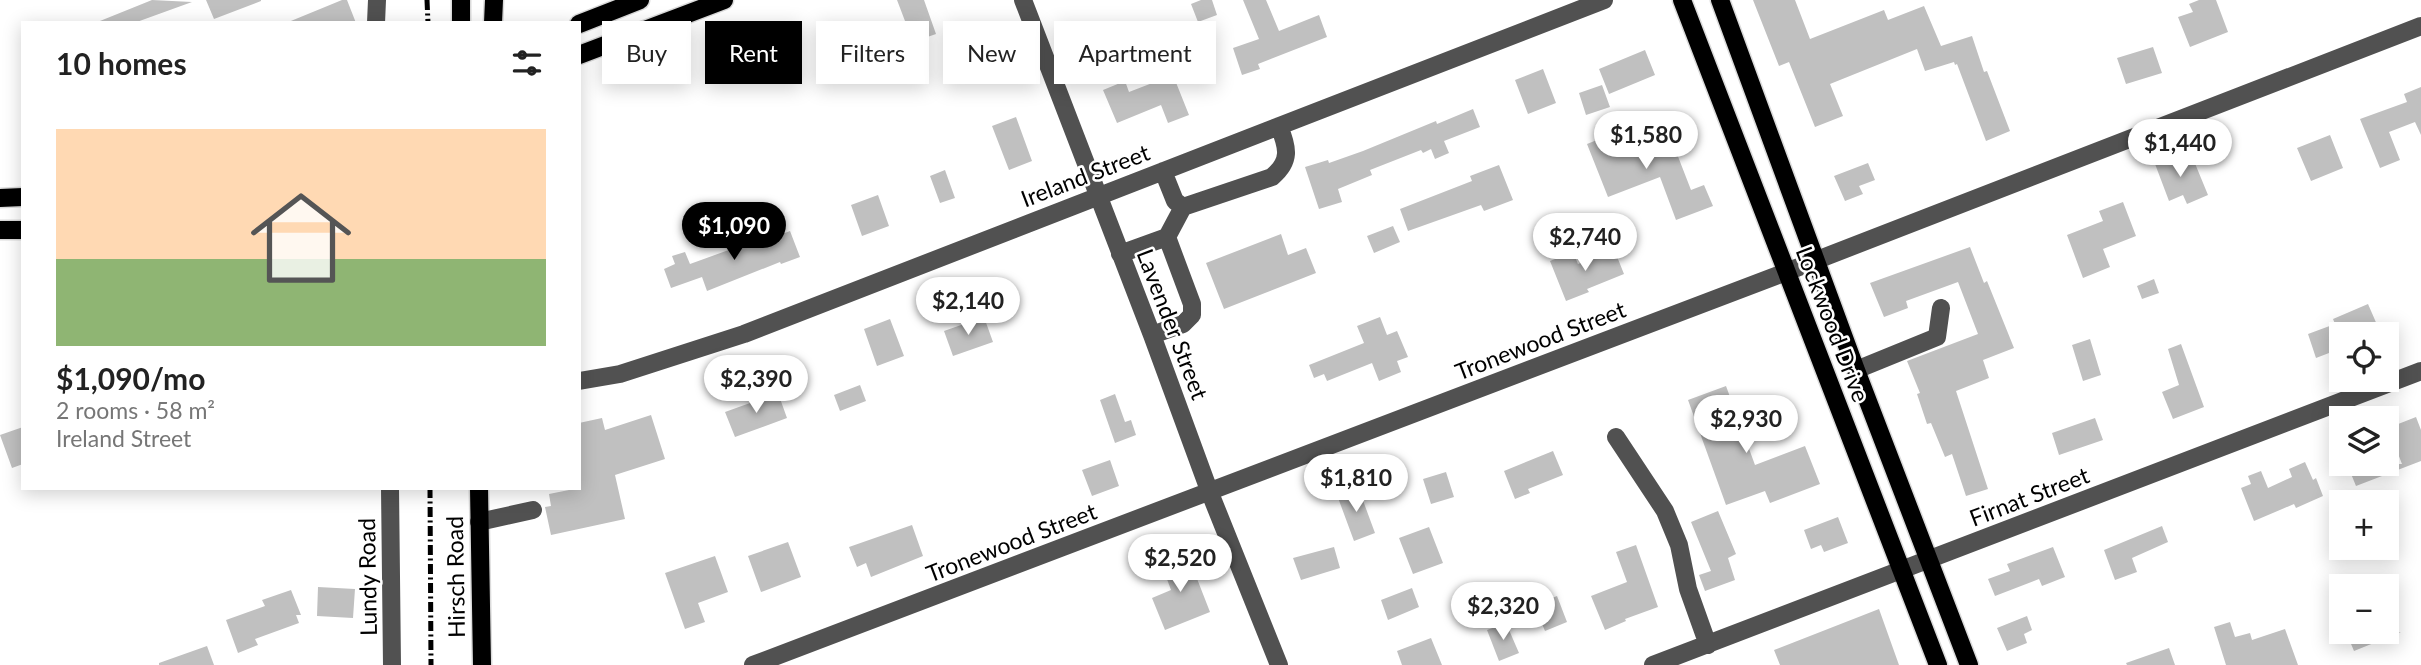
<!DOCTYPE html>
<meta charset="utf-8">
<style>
body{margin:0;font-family:Lato,sans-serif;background:#f6f6f6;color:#222;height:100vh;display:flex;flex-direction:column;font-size:26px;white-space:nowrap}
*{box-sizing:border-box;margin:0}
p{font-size:23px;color:#767676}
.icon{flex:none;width:38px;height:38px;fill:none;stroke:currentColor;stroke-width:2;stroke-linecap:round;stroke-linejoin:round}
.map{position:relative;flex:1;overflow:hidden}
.sheet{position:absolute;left:21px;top:21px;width:560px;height:469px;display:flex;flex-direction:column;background:#fff;border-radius:0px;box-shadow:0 4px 18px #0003}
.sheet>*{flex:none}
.banner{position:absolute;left:602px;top:21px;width:665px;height:63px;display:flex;gap:14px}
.fabs{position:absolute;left:2329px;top:322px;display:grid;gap:14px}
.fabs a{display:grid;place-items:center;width:70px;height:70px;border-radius:0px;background:#fff;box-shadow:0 4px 18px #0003;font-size:35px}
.price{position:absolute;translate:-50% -60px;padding:0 16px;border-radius:24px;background:#fff;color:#222;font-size:23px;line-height:46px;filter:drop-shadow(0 2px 4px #0008)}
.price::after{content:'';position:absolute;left:50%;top:42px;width:21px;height:16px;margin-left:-10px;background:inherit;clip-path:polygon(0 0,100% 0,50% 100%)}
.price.active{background:#000;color:#fff}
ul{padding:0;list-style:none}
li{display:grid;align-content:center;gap:14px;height:371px;padding:0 35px}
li+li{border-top:2px solid #e0e0e0}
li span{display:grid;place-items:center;height:217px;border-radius:0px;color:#555}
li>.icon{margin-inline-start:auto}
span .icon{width:126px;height:126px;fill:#fffc;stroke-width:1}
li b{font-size:30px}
h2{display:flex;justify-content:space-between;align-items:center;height:84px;padding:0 35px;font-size:30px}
.tag{padding:0 24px;border-radius:0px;background:#fff;box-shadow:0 4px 18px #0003;font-size:24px;line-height:63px}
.tag.active{background:#000;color:#fff}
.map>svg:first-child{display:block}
</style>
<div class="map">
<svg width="2421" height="665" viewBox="0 0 2421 665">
<rect width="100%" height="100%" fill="#fff"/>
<path fill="#c0c0c0" d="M 152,0 L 192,2 L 134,23 L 95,23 Z
M 206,0 L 261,0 L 261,1 L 214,19 Z
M 342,0 L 347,0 L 356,23 L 286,23 Z
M 897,0 L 924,0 L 936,34 L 913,42 Z
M 1201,0 L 1212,0 L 1217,15 L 1198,22 L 1191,4 Z
M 1243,0 L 1266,0 L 1279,31 L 1319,15 L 1327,37 L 1258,64 L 1260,69 L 1242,75 L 1233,48 L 1259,39 Z
M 1753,0 L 1795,0 L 1810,39 L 1884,10 L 1888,20 L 1924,6 L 1941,46 L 1972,36 L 1984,72 L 1987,71 L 2010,131 L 1986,141 L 1957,64 L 1955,65 L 1954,62 L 1925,71 L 1917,49 L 1830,84 L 1843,116 L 1815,127 L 1789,62 L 1779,66 Z
M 2199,0 L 2216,0 L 2228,32 L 2190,47 L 2178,17 L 2193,12 L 2189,4 Z
M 2153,47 L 2162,73 L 2126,84 L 2117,58 Z
M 1645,50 L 1655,75 L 1609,94 L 1599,69 Z
M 1543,69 L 1556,103 L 1528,114 L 1515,80 Z
M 1173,75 L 1189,115 L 1168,123 L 1161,105 L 1117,123 L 1103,90 L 1125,81 L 1129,92 Z
M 1602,85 L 1610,107 L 1586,115 L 1579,93 Z
M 2421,87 L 2421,135 L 2415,122 L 2389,132 L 2400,160 L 2380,168 L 2360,119 L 2407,102 L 2404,94 Z
M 1473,109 L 1480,127 L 1444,141 L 1449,153 L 1435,159 L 1431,149 L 1423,153 L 1421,150 L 1370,170 L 1372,175 L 1338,189 L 1342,202 L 1319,209 L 1305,167 L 1328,160 L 1329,163 L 1363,151 L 1436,121 L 1437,124 Z
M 1016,117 L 1032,161 L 1009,170 L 992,126 Z
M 1632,126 L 1642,152 L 1672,141 L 1691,190 L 1704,185 L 1713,206 L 1676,220 L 1660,177 L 1608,197 L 1587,144 Z
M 2330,135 L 2343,168 L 2311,181 L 2297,148 Z
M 2169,150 L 2176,168 L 2194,161 L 2208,195 L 2187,204 L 2183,195 L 2169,201 L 2152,156 Z
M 1868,163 L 1875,180 L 1859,186 L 1863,194 L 1845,201 L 1834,176 Z
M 1499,165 L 1513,200 L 1484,211 L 1481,205 L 1408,231 L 1400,209 L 1472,181 L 1470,176 Z
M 945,170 L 955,198 L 940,203 L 930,176 Z
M 878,195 L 889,226 L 862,236 L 851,205 Z
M 2123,202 L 2136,236 L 2103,249 L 2110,267 L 2083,278 L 2067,235 L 2103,221 L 2099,211 Z
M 1393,226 L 1400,242 L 1374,253 L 1367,236 Z
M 790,231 L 800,257 L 781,264 L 780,262 L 707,291 L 702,277 L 671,288 L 664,269 L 675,264 L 672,256 L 685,252 L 690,264 L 737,247 L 736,244 L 762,235 L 764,241 Z
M 1281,234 L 1288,255 L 1306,248 L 1316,273 L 1224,309 L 1206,263 Z
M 1970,247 L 1984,283 L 1987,281 L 2014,348 L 1983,360 L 1989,378 L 1956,391 L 1988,489 L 1966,496 L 1952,454 L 1945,457 L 1931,423 L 1927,424 L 1917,394 L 1920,393 L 1907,361 L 1978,334 L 1958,282 L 1906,301 L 1908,308 L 1884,317 L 1870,283 Z
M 1614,249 L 1624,274 L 1587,289 L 1589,292 L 1566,301 L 1550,261 L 1573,252 L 1578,264 Z
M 2154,279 L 2159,293 L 2142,299 L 2137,286 Z
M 2368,304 L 2378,327 L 2358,334 L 2342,334 L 2342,348 L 2316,358 L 2308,334 L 2335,324 L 2333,319 Z
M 984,317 L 993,342 L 953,356 L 944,331 Z
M 1380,317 L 1387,335 L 1397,331 L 1408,357 L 1397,361 L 1401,372 L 1379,381 L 1372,363 L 1327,381 L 1324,374 L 1314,378 L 1309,365 L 1364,343 L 1357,326 Z
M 890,319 L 904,356 L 877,366 L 864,329 Z
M 2090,339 L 2101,375 L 2083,381 L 2072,345 Z
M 2181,344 L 2204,407 L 2173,419 L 2162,392 L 2179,385 L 2168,349 Z
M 860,385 L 866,401 L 840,411 L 834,395 Z
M 1726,386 L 1755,465 L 1805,446 L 1820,484 L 1770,503 L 1765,491 L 1726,505 L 1688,400 Z
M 778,393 L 787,418 L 735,437 L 725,412 Z
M 1115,394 L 1125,422 L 1131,420 L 1136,435 L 1115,443 L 1100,400 Z
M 651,415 L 665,459 L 615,475 L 625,519 L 551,535 L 545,507 L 551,506 L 549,494 L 579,488 L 579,423 L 602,418 L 605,430 Z
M 2416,417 L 2421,430 L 2421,461 L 2356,486 L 2347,464 L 2402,464 L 2388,428 Z
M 2095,418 L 2103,440 L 2059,455 L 2052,433 Z
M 23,427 L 23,464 L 12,468 L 0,435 Z
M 1553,451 L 1563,475 L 1528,489 L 1530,493 L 1515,499 L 1504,471 Z
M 1110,460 L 1119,486 L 1092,496 L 1082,470 Z
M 2305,462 L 2313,480 L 2316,478 L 2323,496 L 2296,508 L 2294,504 L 2254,521 L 2241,488 L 2251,484 L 2248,476 L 2261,471 L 2268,488 L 2292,477 L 2289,469 Z
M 1446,472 L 1454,497 L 1431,504 L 1423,479 Z
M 1358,487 L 1375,533 L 1354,541 L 1337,495 Z
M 1718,511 L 1736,554 L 1728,558 L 1735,580 L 1705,591 L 1699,575 L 1711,571 L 1691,522 Z
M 1838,517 L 1848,543 L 1824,552 L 1821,545 L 1811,549 L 1804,530 Z
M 912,525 L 923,556 L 871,577 L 866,563 L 857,567 L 849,547 Z
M 2162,526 L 2168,542 L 2132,558 L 2137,572 L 2115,580 L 2104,550 Z
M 1429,527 L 1443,563 L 1413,574 L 1399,538 Z
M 788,542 L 801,577 L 761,592 L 748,556 Z
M 1636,545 L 1658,607 L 1625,619 L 1626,621 L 1605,630 L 1591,596 L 1627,582 L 1616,552 Z
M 1334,547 L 1340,568 L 1301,580 L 1293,558 Z
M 2053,547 L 2065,577 L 2042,586 L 2039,579 L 1995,596 L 1988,579 L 2010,571 L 2007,564 Z
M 1187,553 L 1210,612 L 1165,630 L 1152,598 L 1171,590 L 1161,563 Z
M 715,556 L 728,592 L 698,603 L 705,622 L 685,629 L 665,573 Z
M 318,587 L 355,589 L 353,618 L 317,616 Z
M 1412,588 L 1419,607 L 1388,620 L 1381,600 Z
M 291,590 L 301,615 L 296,615 L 299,623 L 255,639 L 258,645 L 238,653 L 226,620 L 265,606 L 262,600 Z
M 1557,596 L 1567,622 L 1545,631 L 1534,605 Z
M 1879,609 L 1899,665 L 1780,665 L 1774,650 Z
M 2027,616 L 2032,630 L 2024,634 L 2027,643 L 2007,651 L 1997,628 Z
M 2230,622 L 2235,637 L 2250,633 L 2252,640 L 2285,629 L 2298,665 L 2226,665 L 2214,627 Z
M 1506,623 L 1519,653 L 1499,661 L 1487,630 Z
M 2346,632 L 2401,632 L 2354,651 Z
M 1431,638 L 1442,665 L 1402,665 L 1397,651 Z
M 207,646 L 214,665 L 159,665 L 159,663 Z
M 2169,648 L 2175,665 L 2127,665 L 2126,663 Z"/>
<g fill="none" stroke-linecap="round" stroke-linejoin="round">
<defs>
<path id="major" d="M 1682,0 L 1938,665
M 1720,0 L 1856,370 L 1969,665
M 461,23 L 461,0
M 493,23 L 494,0
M 579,24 L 640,0
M 579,55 L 724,0
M 0,198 L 23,197
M 0,230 L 23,230
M 479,488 L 482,665"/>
</defs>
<use href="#major" stroke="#dbdbdb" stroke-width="21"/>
<path stroke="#515151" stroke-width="18" d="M 1023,0 L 1152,335 L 1210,493 L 1279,665
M 376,23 L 377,0
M 1163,171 L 1175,201 L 1183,207 L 1272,177 C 1291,161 1288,148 1279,126
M 1120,254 L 1167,237 L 1183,207
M 1152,335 L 1183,324 L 1192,315 L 1192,304 L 1167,237
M 1856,370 L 1937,337 L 1941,308
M 579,381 L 620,374 L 744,334 L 1604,0
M 1616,437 L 1665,511 L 1679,545 L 1688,589 L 1708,645
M 390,488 L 392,665
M 479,522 L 533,510
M 753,665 L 1786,272 L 2421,26
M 1653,665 L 2421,371"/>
<use href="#major" stroke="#000" stroke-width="18"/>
<path stroke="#000" stroke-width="5" stroke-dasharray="10 3.5 2 3.5" stroke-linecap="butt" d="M 427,0 L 428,23
M 430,488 L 431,665"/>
</g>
<g text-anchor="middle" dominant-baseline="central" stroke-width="5" stroke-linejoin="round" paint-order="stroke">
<g font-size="23" fill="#000" stroke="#fff">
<text transform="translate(1085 175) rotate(-21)">Ireland Street</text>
<text transform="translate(1173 324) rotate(69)">Lavender Street</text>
<text transform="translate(1833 324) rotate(69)">Lockwood Drive</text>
<text transform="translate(1540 340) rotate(-21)">Tronewood Street</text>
<text transform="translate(2029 496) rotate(-21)">Firnat Street</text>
<text transform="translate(1011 542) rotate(-21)">Tronewood Street</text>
<text transform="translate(367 577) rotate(-91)">Lundy Road</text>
<text transform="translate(455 577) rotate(-91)">Hirsch Road</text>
</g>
</g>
</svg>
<div class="fabs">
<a><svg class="icon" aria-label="locate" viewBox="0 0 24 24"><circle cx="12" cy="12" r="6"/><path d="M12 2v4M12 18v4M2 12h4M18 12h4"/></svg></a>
<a><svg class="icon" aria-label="layers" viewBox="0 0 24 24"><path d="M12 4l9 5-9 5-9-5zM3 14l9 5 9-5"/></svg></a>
<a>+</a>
<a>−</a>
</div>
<b class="price" style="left:1646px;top:171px">$1,580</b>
<b class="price" style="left:2180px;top:179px">$1,440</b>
<b class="price active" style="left:734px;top:262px">$1,090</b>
<b class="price" style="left:1585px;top:273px">$2,740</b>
<b class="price" style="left:968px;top:337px">$2,140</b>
<b class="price" style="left:756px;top:415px">$2,390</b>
<b class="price" style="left:1746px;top:455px">$2,930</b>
<b class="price" style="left:1356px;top:514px">$1,810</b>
<b class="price" style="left:1180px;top:594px">$2,520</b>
<b class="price" style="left:1503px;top:642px">$2,320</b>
<div class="banner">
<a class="tag">Buy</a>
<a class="tag active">Rent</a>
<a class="tag">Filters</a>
<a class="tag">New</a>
<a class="tag">Apartment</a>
</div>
<section class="sheet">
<h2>10 homes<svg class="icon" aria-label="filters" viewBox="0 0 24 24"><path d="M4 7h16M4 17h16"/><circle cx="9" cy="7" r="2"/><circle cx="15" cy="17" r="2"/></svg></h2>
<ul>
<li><span style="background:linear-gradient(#ffd9b3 60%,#8fb573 0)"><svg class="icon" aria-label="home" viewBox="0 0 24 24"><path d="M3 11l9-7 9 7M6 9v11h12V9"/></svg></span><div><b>$1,090/mo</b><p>2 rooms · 58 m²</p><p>Ireland Street</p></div></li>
</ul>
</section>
</div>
